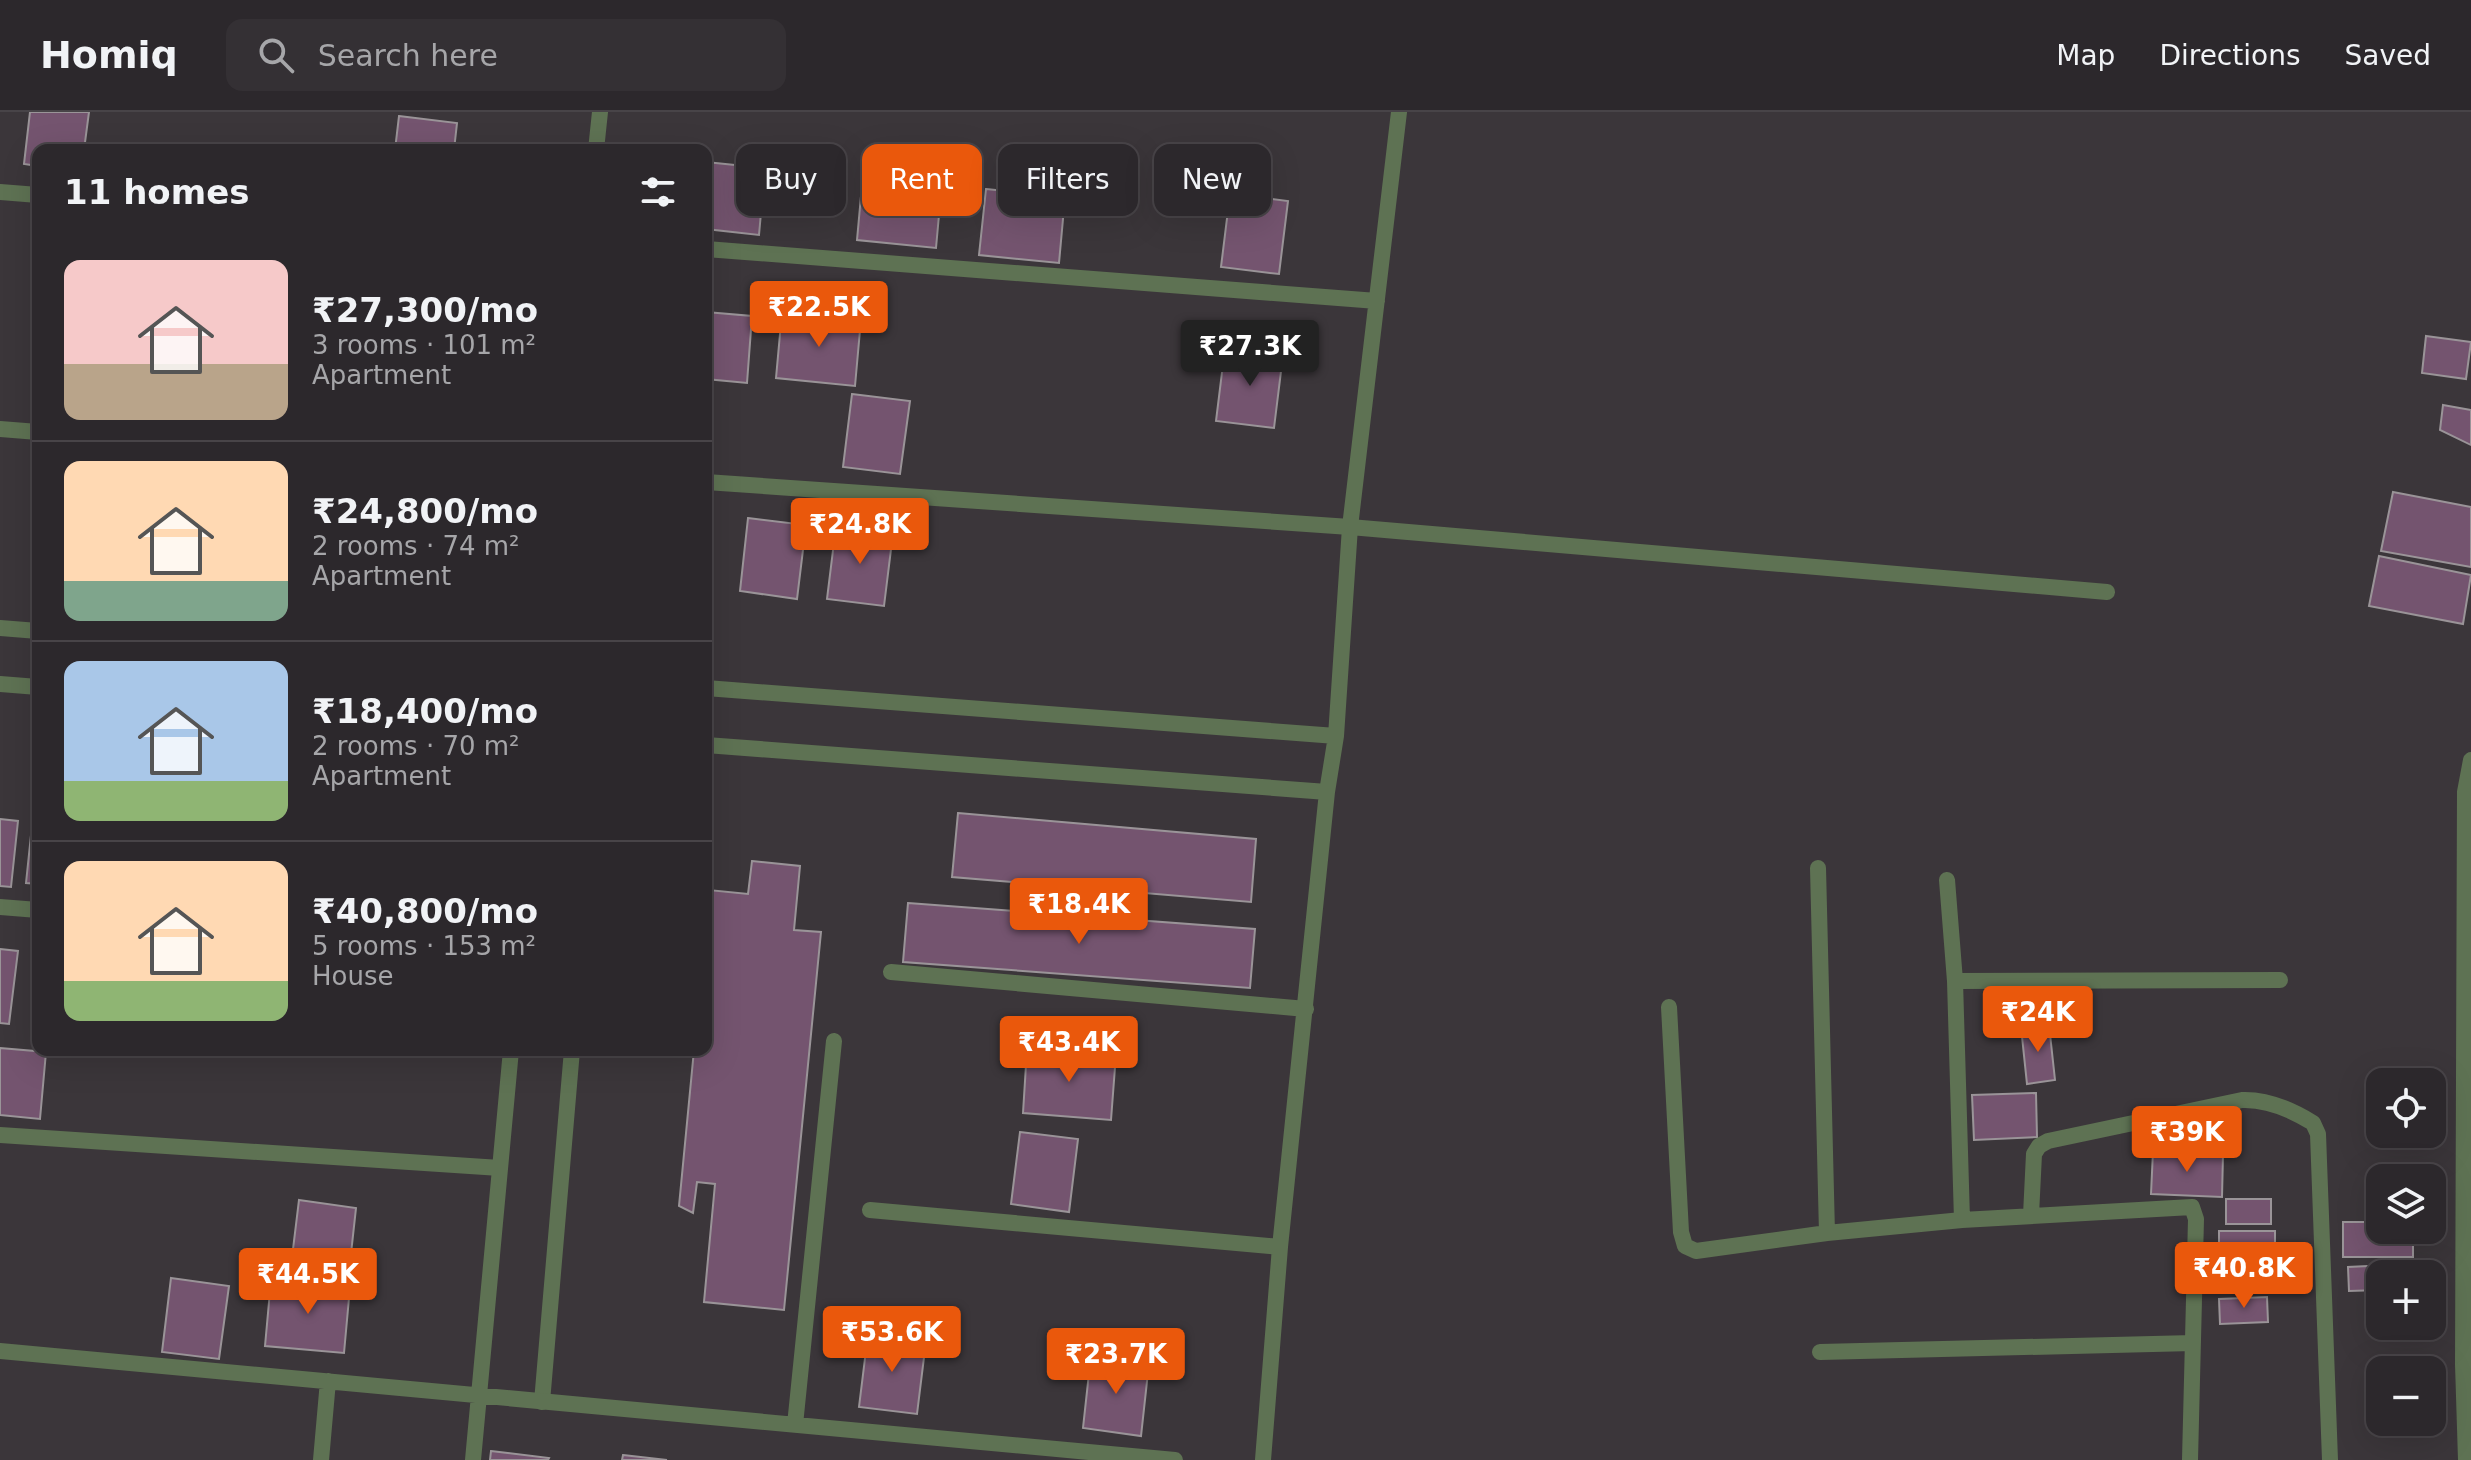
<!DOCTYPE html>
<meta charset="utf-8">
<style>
body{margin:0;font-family:"DejaVu Sans",sans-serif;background:#343034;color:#f1f3f6;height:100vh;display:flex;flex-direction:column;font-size:30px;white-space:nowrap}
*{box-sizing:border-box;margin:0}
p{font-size:26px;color:#a6a6a9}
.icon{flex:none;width:44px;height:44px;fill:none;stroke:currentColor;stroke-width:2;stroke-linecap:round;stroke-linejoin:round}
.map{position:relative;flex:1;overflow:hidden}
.side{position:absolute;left:32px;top:32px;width:680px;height:912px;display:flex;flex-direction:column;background:#2c282c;border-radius:16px;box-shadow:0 8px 32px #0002,0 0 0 2px #484448}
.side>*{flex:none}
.top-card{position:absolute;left:736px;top:32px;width:760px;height:72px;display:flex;gap:16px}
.buttons{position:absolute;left:2366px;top:956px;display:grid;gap:16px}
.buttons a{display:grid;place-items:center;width:80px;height:80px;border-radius:16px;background:#2c282c;box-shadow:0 8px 32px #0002,0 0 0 2px #484448;font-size:40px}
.price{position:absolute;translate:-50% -68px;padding:0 18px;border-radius:8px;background:#ea580c;color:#fff;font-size:26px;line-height:52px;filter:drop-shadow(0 2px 4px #0008)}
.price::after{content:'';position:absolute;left:50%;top:48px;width:24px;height:18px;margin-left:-12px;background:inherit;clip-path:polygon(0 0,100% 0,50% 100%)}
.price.selected{background:#222;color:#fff}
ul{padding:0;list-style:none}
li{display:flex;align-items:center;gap:24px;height:200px;padding:0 32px}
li+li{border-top:2px solid #484448}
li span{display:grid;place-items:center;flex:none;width:224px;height:160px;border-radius:16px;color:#555}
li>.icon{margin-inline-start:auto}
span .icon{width:96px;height:96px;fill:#fffc;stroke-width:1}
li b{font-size:34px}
h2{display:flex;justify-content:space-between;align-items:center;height:96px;padding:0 32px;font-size:34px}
.pill{padding:0 28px;border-radius:16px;background:#2c282c;box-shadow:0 8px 32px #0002,0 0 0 2px #484448;font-size:28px;line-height:72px}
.pill.selected{background:#ea580c;color:#fff}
header{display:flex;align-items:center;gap:48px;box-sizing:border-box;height:112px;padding:0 40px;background:#2c282c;border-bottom:2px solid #484448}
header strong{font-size:38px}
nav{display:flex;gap:44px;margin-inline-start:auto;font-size:28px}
.search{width:560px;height:72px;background:#343034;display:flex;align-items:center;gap:20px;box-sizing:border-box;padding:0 28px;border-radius:16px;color:#a6a6a9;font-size:30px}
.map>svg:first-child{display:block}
</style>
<header>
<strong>Homiq</strong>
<div class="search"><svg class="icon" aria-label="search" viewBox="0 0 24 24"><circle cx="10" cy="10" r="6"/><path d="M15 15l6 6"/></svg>Search here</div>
<nav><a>Map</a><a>Directions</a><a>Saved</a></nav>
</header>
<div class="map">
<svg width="2471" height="1348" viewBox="0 0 2471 1348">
<rect width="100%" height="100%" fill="#3b363a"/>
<path fill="#74546f" stroke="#9a9498" stroke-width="2" d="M 30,0 L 89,0 L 84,38 L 38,38 L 38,54 L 24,52 Z
M 399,4 L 457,11 L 454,38 L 395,38 Z
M 706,50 L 765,56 L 759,123 L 706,117 Z
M 863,62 L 942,70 L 936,136 L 857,128 Z
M 986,77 L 1065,85 L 1059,151 L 979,143 Z
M 1230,82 L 1288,89 L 1279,162 L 1221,155 Z
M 706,200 L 752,204 L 747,271 L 706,267 Z
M 782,200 L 861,207 L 855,274 L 776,266 Z
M 2426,224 L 2471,230 L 2466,267 L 2422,261 Z
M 1225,236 L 1283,243 L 1274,316 L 1216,309 Z
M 852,282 L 910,289 L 900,362 L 843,355 Z
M 2443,293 L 2471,298 L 2471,333 L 2440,318 Z
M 2393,380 L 2471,395 L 2471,455 L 2381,439 Z
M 748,406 L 806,413 L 797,487 L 740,479 Z
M 836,414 L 893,421 L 884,494 L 827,487 Z
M 2379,444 L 2471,463 L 2463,512 L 2369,494 Z
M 958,701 L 1256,727 L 1251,790 L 952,765 Z
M 33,704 L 38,705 L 38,772 L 26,771 Z
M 0,707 L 18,709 L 11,775 L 0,774 Z
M 752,749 L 800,754 L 794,818 L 821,820 L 784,1198 L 704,1190 L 715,1072 L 697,1070 L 693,1101 L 679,1094 L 694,938 L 706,938 L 706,813 L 709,778 L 748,782 Z
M 908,791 L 1255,817 L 1250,876 L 903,850 Z
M 0,837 L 18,839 L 9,912 L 0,911 Z
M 2049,913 L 2055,968 L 2027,972 L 2021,915 Z
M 0,936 L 46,940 L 40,1007 L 0,1003 Z
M 1027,937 L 1116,942 L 1111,1008 L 1023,1001 Z
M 2036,981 L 2037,1025 L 1974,1028 L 1972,983 Z
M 1020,1020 L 1078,1027 L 1069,1100 L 1011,1092 Z
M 2153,1039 L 2223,1042 L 2222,1085 L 2151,1082 Z
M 2226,1087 L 2271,1087 L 2271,1112 L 2226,1112 Z
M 299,1088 L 356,1096 L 348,1169 L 290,1162 Z
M 2343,1110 L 2380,1110 L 2380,1118 L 2413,1118 L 2413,1145 L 2343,1145 Z
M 2219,1119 L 2275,1119 L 2275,1146 L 2219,1147 Z
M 2274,1152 L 2275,1179 L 2212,1180 L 2212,1154 Z
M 2410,1152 L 2410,1162 L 2380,1162 L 2380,1178 L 2349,1179 L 2348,1155 Z
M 171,1166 L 229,1174 L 219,1247 L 162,1240 Z
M 271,1168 L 350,1175 L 344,1241 L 265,1234 Z
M 2267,1185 L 2268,1210 L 2220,1212 L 2219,1187 Z
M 868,1222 L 926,1229 L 917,1302 L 859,1295 Z
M 1091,1243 L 1149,1251 L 1141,1324 L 1083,1316 Z
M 491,1339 L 549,1346 L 548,1348 L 490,1348 Z
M 623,1343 L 667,1348 L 622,1348 Z"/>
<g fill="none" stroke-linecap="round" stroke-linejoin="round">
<path stroke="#5e7253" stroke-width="16" d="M 542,1290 L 572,938"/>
<path stroke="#5e7253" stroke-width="16" d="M 596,38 L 600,0
M 0,80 L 38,83
M 706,137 L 1377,189
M 0,317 L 38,320
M 706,370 L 1350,415 L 2107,480
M 0,516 L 38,519
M 0,572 L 38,575
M 706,576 L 1336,624
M 706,633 L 1327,680
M 1818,756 L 1827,1121
M 1947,768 L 1955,869 L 1962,1108
M 0,795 L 38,798
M 891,860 L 1306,897
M 1955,869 L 2280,868
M 1669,895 L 1681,1120 L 1685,1134 L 1696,1139 L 1827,1121 L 1962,1108 L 2192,1095 L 2196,1107 L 2190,1348
M 0,1023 L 500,1056
M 870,1098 L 1280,1135
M 2031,1103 L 2034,1042 L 2039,1034 L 2048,1029 L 2242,988 C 2267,987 2292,998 2313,1011 L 2318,1022 L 2330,1348
M 0,1239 L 1175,1348
M 1820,1240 L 2193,1231
M 795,1313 L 834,929
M 321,1348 L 328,1269
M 473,1348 L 511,938
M 1263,1348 L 1280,1135 L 1327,680 L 1336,624 L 1350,415 L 1399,0
M 2466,1348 L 2463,1252 L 2465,680 L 2471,648"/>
</g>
</svg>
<div class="buttons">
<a><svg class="icon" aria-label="locate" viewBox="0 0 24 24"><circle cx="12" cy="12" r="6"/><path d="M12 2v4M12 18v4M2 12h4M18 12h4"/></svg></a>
<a><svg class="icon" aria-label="layers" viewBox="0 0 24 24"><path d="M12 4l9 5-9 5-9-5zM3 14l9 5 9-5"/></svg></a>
<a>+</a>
<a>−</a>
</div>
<b class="price" style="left:819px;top:237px">₹22.5K</b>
<b class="price selected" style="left:1250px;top:276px">₹27.3K</b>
<b class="price" style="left:860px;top:454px">₹24.8K</b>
<b class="price" style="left:1079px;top:834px">₹18.4K</b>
<b class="price" style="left:2038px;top:942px">₹24K</b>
<b class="price" style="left:1069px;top:972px">₹43.4K</b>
<b class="price" style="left:2187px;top:1062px">₹39K</b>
<b class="price" style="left:2244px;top:1198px">₹40.8K</b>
<b class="price" style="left:308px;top:1204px">₹44.5K</b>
<b class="price" style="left:892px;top:1262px">₹53.6K</b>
<b class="price" style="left:1116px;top:1284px">₹23.7K</b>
<div class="top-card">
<a class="pill">Buy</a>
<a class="pill selected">Rent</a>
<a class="pill">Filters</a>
<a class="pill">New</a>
</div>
<section class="side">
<h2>11 homes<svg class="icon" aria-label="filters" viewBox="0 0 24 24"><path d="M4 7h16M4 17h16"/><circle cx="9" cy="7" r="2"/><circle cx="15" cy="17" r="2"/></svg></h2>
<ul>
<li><span style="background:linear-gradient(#f6c9c9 65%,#b9a48a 0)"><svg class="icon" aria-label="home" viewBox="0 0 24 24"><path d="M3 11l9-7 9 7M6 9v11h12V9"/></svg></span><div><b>₹27,300/mo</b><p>3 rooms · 101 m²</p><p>Apartment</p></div></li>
<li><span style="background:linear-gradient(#ffd9b3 75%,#7fa58c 0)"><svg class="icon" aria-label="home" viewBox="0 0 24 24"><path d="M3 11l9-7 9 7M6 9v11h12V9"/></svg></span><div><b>₹24,800/mo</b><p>2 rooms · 74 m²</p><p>Apartment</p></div></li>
<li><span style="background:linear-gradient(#a9c7e8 75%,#8fb573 0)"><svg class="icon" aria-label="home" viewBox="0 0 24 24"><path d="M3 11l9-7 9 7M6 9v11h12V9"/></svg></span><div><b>₹18,400/mo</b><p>2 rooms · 70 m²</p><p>Apartment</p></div></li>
<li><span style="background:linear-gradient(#ffd9b3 75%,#8fb573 0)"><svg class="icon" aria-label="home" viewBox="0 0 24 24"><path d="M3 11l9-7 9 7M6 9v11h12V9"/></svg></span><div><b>₹40,800/mo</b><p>5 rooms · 153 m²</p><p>House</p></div></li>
</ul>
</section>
</div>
